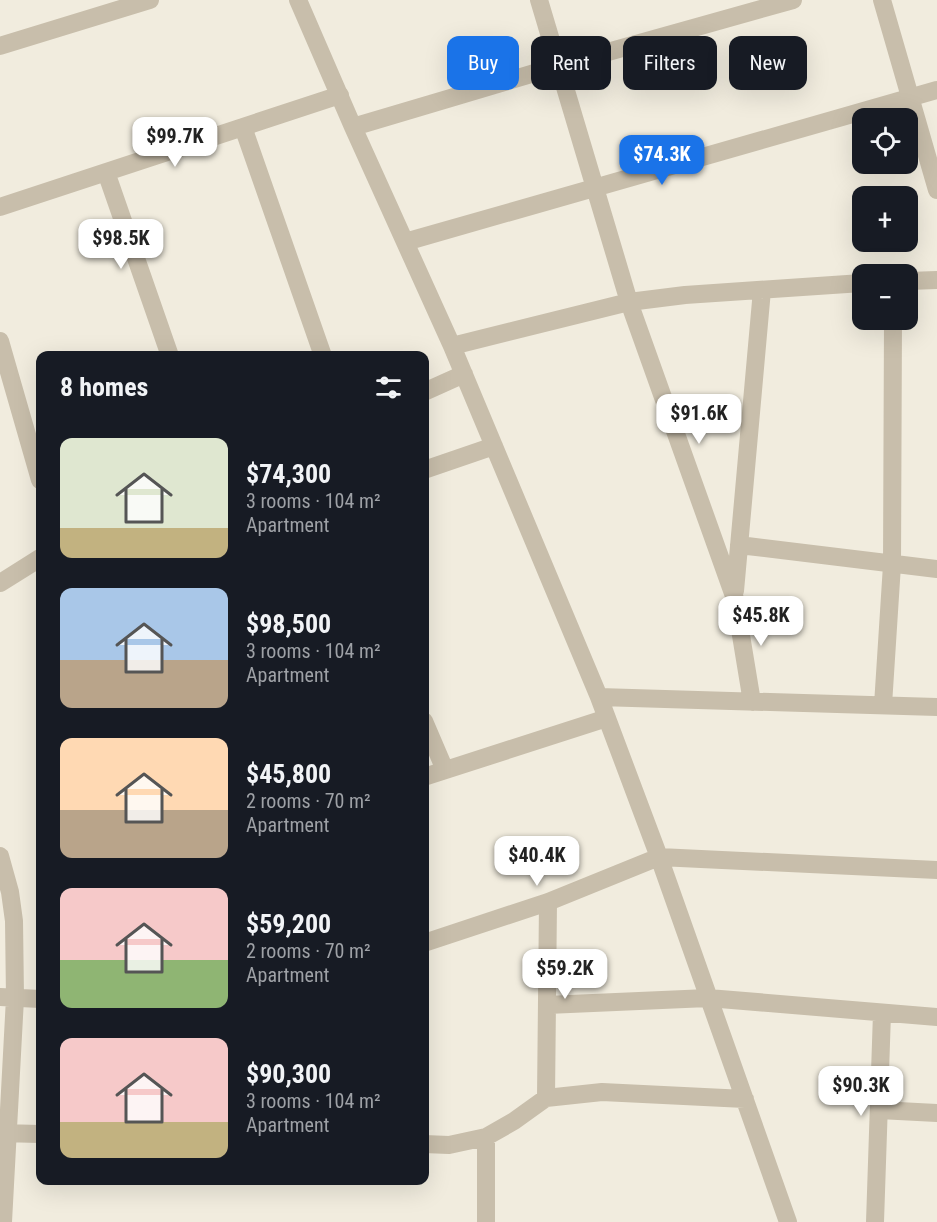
<!DOCTYPE html>
<meta charset="utf-8">
<style>
body{margin:0;font-family:"Roboto Condensed",sans-serif;background:#20242c;color:#f1f3f6;height:100vh;display:flex;flex-direction:column;font-size:22px;white-space:nowrap}
*{box-sizing:border-box;margin:0}
p{font-size:20px;color:#9ea1a6}
.icon{flex:none;width:33px;height:33px;fill:none;stroke:currentColor;stroke-width:2;stroke-linecap:round;stroke-linejoin:round}
.map{position:relative;flex:1;overflow:hidden}
.details{position:absolute;left:36px;top:351px;width:393px;height:834px;display:flex;flex-direction:column;background:#171b24;border-radius:12px;box-shadow:0 6px 24px #0002}
.details>*{flex:none}
.banner{position:absolute;left:447px;top:36px;width:399px;height:54px;display:flex;gap:12px}
.controls{position:absolute;left:852px;top:108px;display:grid;gap:12px}
.controls a{display:grid;place-items:center;width:66px;height:66px;border-radius:12px;background:#171b24;box-shadow:0 6px 24px #0002;font-size:30px}
.price{position:absolute;translate:-50% -51px;padding:0 14px;border-radius:12px;background:#fff;color:#222;font-size:20px;line-height:39px;filter:drop-shadow(0 2px 3px #0008)}
.price::after{content:'';position:absolute;left:50%;top:36px;width:18px;height:14px;margin-left:-9px;background:inherit;clip-path:polygon(0 0,100% 0,50% 100%)}
.price.current{background:#1a73e8;color:#fff}
ul{padding:0;list-style:none}
li{display:flex;align-items:center;gap:18px;height:150px;padding:0 24px}
li span{display:grid;place-items:center;flex:none;width:168px;height:120px;border-radius:12px;color:#555}
li>.icon{margin-inline-start:auto}
span .icon{width:72px;height:72px;fill:#fffc;stroke-width:1}
li b{font-size:26px}
h2{display:flex;justify-content:space-between;align-items:center;height:72px;padding:0 24px;font-size:26px}
.pill{padding:0 21px;border-radius:12px;background:#171b24;box-shadow:0 6px 24px #0002;font-size:21px;line-height:54px}
.pill.current{background:#1a73e8;color:#fff}
.map>svg:first-child{display:block}
</style>
<div class="map">
<svg width="937" height="1222" viewBox="0 0 937 1222">
<rect width="100%" height="100%" fill="#f1ecde"/>
<g fill="none" stroke-linecap="round" stroke-linejoin="round">
<path stroke="#c8beab" stroke-width="18" d="M 298,0 L 353,127 L 452,346 L 599,697 L 659,857 L 788,1222
M 539,0 L 629,302 L 735,599 L 752,702
M 882,0 L 937,190
M 0,46 L 150,0
M 243,127 L 323,356
M 353,127 L 558,66 L 793,0
M 106,172 L 170,356
M 0,207 L 340,95
M 405,242 L 937,90
M 908,281 L 937,280
M 0,341 L 40,480
M 452,346 L 629,302 L 685,295 L 862,283
M 424,392 L 464,374
M 424,470 L 494,446
M 739,545 L 937,569
M 0,583 L 40,558
M 735,591 L 762,290
M 599,697 L 937,707
M 883,705 L 892,565 L 893,320
M 424,721 L 445,770
M 424,777 L 607,718
M 0,856 L 10,892 L 14,921 L 15,998 L 3,1222
M 424,943 L 548,902 L 659,857 L 937,870
M 0,997 L 40,999
M 547,1005 L 708,998 L 937,1017
M 546,1098 L 548,902
M 879,1110 L 937,1113
M 0,1133 L 40,1134
M 486,1137 L 486,1222
M 424,1144 L 449,1145 L 486,1137 L 514,1121 L 546,1098 L 602,1092 L 745,1099
M 875,1222 L 882,1013"/>
</g>
</svg>
<div class="controls">
<a><svg class="icon" aria-label="locate" viewBox="0 0 24 24"><circle cx="12" cy="12" r="6"/><path d="M12 2v4M12 18v4M2 12h4M18 12h4"/></svg></a>
<a>+</a>
<a>−</a>
</div>
<b class="price" style="left:175px;top:168px">$99.7K</b>
<b class="price current" style="left:662px;top:186px">$74.3K</b>
<b class="price" style="left:121px;top:270px">$98.5K</b>
<b class="price" style="left:699px;top:445px">$91.6K</b>
<b class="price" style="left:761px;top:647px">$45.8K</b>
<b class="price" style="left:537px;top:887px">$40.4K</b>
<b class="price" style="left:565px;top:1000px">$59.2K</b>
<b class="price" style="left:861px;top:1117px">$90.3K</b>
<div class="banner">
<a class="pill current">Buy</a>
<a class="pill">Rent</a>
<a class="pill">Filters</a>
<a class="pill">New</a>
</div>
<section class="details">
<h2>8 homes<svg class="icon" aria-label="filters" viewBox="0 0 24 24"><path d="M4 7h16M4 17h16"/><circle cx="9" cy="7" r="2"/><circle cx="15" cy="17" r="2"/></svg></h2>
<ul>
<li><span style="background:linear-gradient(#dfe7d0 75%,#c2b280 0)"><svg class="icon" aria-label="home" viewBox="0 0 24 24"><path d="M3 11l9-7 9 7M6 9v11h12V9"/></svg></span><div><b>$74,300</b><p>3 rooms · 104 m²</p><p>Apartment</p></div></li>
<li><span style="background:linear-gradient(#a9c7e8 60%,#b9a48a 0)"><svg class="icon" aria-label="home" viewBox="0 0 24 24"><path d="M3 11l9-7 9 7M6 9v11h12V9"/></svg></span><div><b>$98,500</b><p>3 rooms · 104 m²</p><p>Apartment</p></div></li>
<li><span style="background:linear-gradient(#ffd9b3 60%,#b9a48a 0)"><svg class="icon" aria-label="home" viewBox="0 0 24 24"><path d="M3 11l9-7 9 7M6 9v11h12V9"/></svg></span><div><b>$45,800</b><p>2 rooms · 70 m²</p><p>Apartment</p></div></li>
<li><span style="background:linear-gradient(#f6c9c9 60%,#8fb573 0)"><svg class="icon" aria-label="home" viewBox="0 0 24 24"><path d="M3 11l9-7 9 7M6 9v11h12V9"/></svg></span><div><b>$59,200</b><p>2 rooms · 70 m²</p><p>Apartment</p></div></li>
<li><span style="background:linear-gradient(#f6c9c9 70%,#c2b280 0)"><svg class="icon" aria-label="home" viewBox="0 0 24 24"><path d="M3 11l9-7 9 7M6 9v11h12V9"/></svg></span><div><b>$90,300</b><p>3 rooms · 104 m²</p><p>Apartment</p></div></li>
</ul>
</section>
</div>
